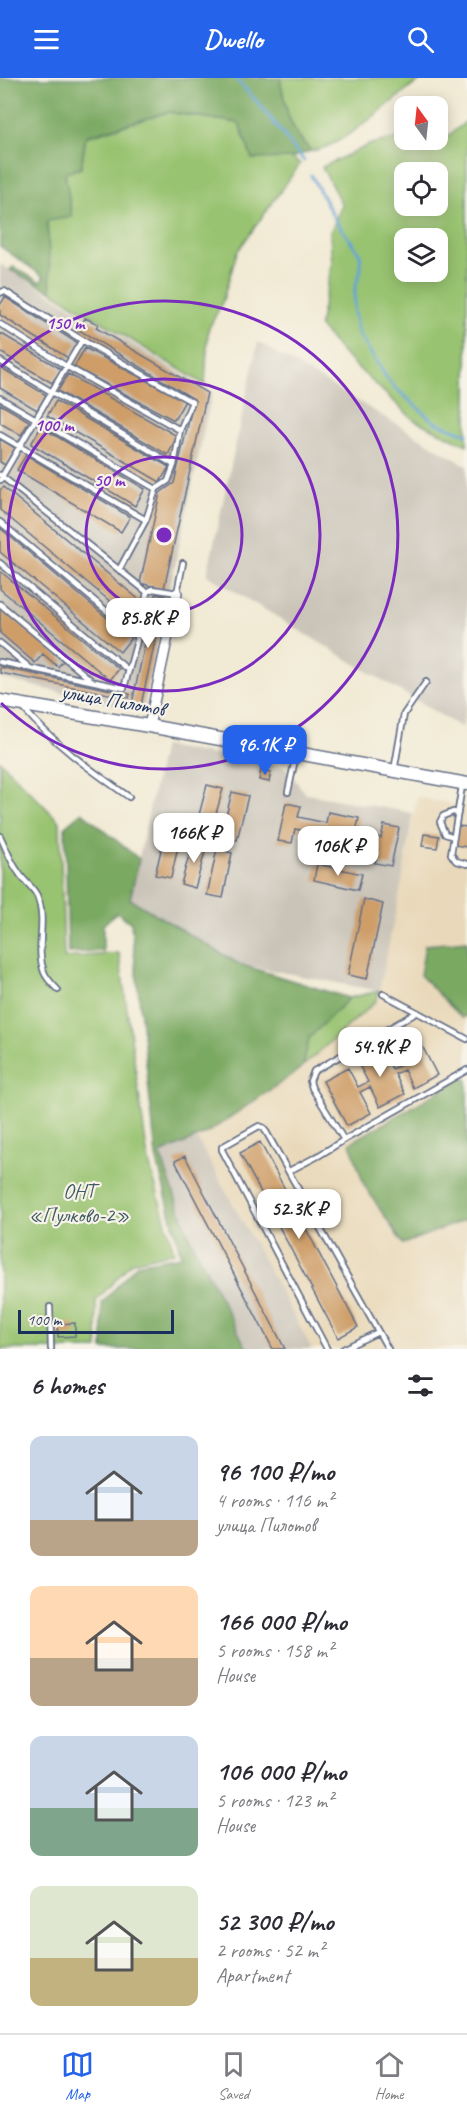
<!DOCTYPE html>
<meta charset="utf-8">
<style>
body{margin:0;font-family:Caveat,sans-serif;background:#f7f7f7;color:#2b2b33;height:100vh;display:flex;flex-direction:column;font-size:22px;white-space:nowrap}
*{box-sizing:border-box;margin:0}
p{font-size:20px;color:#7c7c81}
.icon{flex:none;width:33px;height:33px;fill:none;stroke:currentColor;stroke-width:2;stroke-linecap:round;stroke-linejoin:round}
.map{position:relative;height:1271px;overflow:hidden}
.details{display:flex;flex-direction:column;background:#fff;flex:1}
.details>*{flex:none}
.needle{width:39px;rotate:345deg}
.controls{position:absolute;left:394px;top:18px;display:grid;gap:12px}
.controls a{display:grid;place-items:center;width:54px;height:54px;border-radius:12px;background:#fff;box-shadow:0 3px 15px #0003;font-size:30px}
.scale{position:absolute;left:18px;bottom:15px;width:156px;box-sizing:border-box;padding-left:6px;border:3px solid #1b2f5e;border-top:0;font-size:16px;line-height:21px;white-space:nowrap;color:#1b2f5e;-webkit-text-stroke:4px #f7f3e8;paint-order:stroke}
.price{position:absolute;translate:-50% -51px;padding:0 14px;border-radius:12px;background:#fff;color:#222;font-size:20px;line-height:39px;filter:drop-shadow(0 2px 3px #0008)}
.price::after{content:'';position:absolute;left:50%;top:36px;width:18px;height:14px;margin-left:-9px;background:inherit;clip-path:polygon(0 0,100% 0,50% 100%)}
.price.active{background:#2563eb;color:#fff}
ul{padding:0;list-style:none}
li{display:flex;align-items:center;gap:18px;height:150px;padding:0 30px}
li span{display:grid;place-items:center;flex:none;width:168px;height:120px;border-radius:12px;color:#555}
li>.icon{margin-inline-start:auto}
span .icon{width:72px;height:72px;fill:#fffc;stroke-width:1}
li b{font-size:26px}
h2{display:flex;justify-content:space-between;align-items:center;height:72px;padding:0 30px;font-size:26px}
header{display:flex;justify-content:space-between;align-items:center;height:78px;padding:0 30px;background:#2563eb;color:#fff;font-size:27px;font-weight:600}
.tab-bar{display:flex;justify-content:space-around;align-items:center;height:84px;border-top:2px solid #e1e1e2;background:#fff;font-size:16px;color:#7c7c81}
.tab-bar a{display:grid;justify-items:center;gap:3px}
.tab-bar .active{color:#2563eb}
.map>svg:first-child{display:block}
</style>
<header><svg class="icon" aria-label="menu" viewBox="0 0 24 24"><path d="M4 6h16M4 12h16M4 18h16"/></svg>Dwello<svg class="icon" aria-label="search" viewBox="0 0 24 24"><circle cx="10" cy="10" r="6"/><path d="M15 15l6 6"/></svg></header>
<div class="map">
<svg width="467" height="1271" viewBox="0 0 467 1271">
<rect width="100%" height="100%" fill="#f7f3e8"/>
<filter id="ink" filterUnits="userSpaceOnUse"><feTurbulence type="fractalNoise" baseFrequency=".0167" numOctaves="2"/><feDisplacementMap in="SourceGraphic" scale="12" xChannelSelector="R" yChannelSelector="G"/><feConvolveMatrix kernelMatrix="1 2 1 2 8 2 1 2 1" color-interpolation-filters="sRGB"/></filter>
<filter id="wash" filterUnits="userSpaceOnUse"><feTurbulence type="fractalNoise" baseFrequency=".008" numOctaves="4" result="noise"/><feDisplacementMap in="SourceGraphic" scale="24" xChannelSelector="R" yChannelSelector="G"/><feGaussianBlur stdDeviation="1.35" result="paint"/><feColorMatrix in="noise" values="0 0 0 0 0 0 0 0 0 0 0 0 0 0 0 0 0 1.4 0 .05"/><feComposite in="paint" operator="in"/></filter>
<g filter="url(#wash)">
<rect width="100%" height="100%" fill="#f1ead4"/>
<path fill="#e9d9ba" d="M 417,719 L 467,729 L 467,1271 L 312,1271 L 197,1060 L 292,997 L 375,924 L 402,804 Z"/>
<path fill="#c9c3b8" d="M 0,186 L 107,250 L 212,315 L 143,634 L 0,600 Z
M 258,264 L 467,388 L 467,624 L 462,650 L 207,497 Z
M 163,668 L 285,689 L 306,716 L 413,735 L 402,804 L 379,913 L 239,886 L 130,821 Z
M 197,1060 L 312,1271 L 247,1271 L 191,1163 L 160,1076 Z"/>
<path fill="#98c370" stroke="#5a7967" stroke-width="1.5" fill-rule="evenodd" d="M 280,0 L 424,0 C 394,18 344,70 311,73 C 288,50 286,31 280,0 Z
M 168,34 L 239,45 L 252,80 L 292,80 L 300,86 L 237,174 L 222,225 L 208,252 L 205,307 L 51,213 L 47,143 L 72,139 L 65,95 L 81,90 L 86,59 Z
M 467,43 L 467,367 L 414,342 L 344,277 L 319,248 L 332,186 L 330,155 L 342,127 L 322,89 L 371,66 L 402,59 L 427,74 ZM 405,94 L 438,94 L 438,128 L 405,128 ZM 405,160 L 438,160 L 438,194 L 405,194 Z
M 0,683 L 60,744 L 64,880 L 119,875 L 148,1081 L 174,1174 L 132,1184 L 96,1223 L 98,1271 L 0,1271 Z
M 379,913 L 375,924 L 303,988 L 309,960 L 349,920 Z"/>
<path fill="#7aa962" stroke="#4a6c60" stroke-width="1.5" d="M 0,0 L 280,0 C 286,32 288,50 311,73 L 292,80 L 252,81 L 239,45 L 168,34 L 86,58 L 81,90 L 65,95 L 72,139 L 47,143 L 51,213 L 10,192 L 13,189 L 40,204 L 44,199 L 0,168 Z
M 82,734 L 139,781 L 130,821 L 239,886 L 349,920 L 309,960 L 303,988 L 292,997 L 207,1055 L 160,1076 L 191,1163 L 247,1271 L 103,1271 L 102,1225 L 137,1186 L 181,1178 L 156,1078 L 131,845 L 117,834 L 103,847 L 103,873 L 68,875 L 65,748 Z
M 467,863 L 467,938 L 462,940 L 420,897 L 425,867 Z
M 462,1000 L 467,1001 L 467,1141 L 403,1166 L 364,1107 L 350,1065 Z"/>
<g fill="none" stroke-linecap="round" stroke-linejoin="round">
<path stroke="#60a2d4" stroke-width="3" d="M 235,0 L 260,27 L 304,83
M 311,97 L 336,143 L 360,176 L 361,192 L 355,209 L 354,234 L 358,255 L 390,305 L 434,344 L 467,356"/>
</g>
<g id="blocks">
<path fill="#ce9d68" d="M 5,219 L 77,265 L 68,280 L 0,237 L 0,227 Z
M 85,240 L 98,246 L 96,250 L 207,315 L 164,511 L 140,505 L 160,415 L 174,405 L 194,321 L 79,252 Z
M 0,255 L 61,291 L 52,305 L 0,274 Z
M 85,270 L 185,323 L 174,342 L 74,289 Z
M 0,289 L 46,317 L 37,332 L 0,310 Z
M 68,296 L 177,358 L 168,377 L 58,313 Z
M 56,323 L 169,389 L 160,404 L 47,338 Z
M 0,326 L 29,343 L 21,357 L 0,345 Z
M 41,349 L 145,411 L 135,428 L 31,366 Z
M 0,361 L 15,370 L 5,387 L 0,384 Z
M 26,377 L 130,439 L 121,454 L 17,392 Z
M 3,409 L 142,524 L 129,539 L 0,432 L 0,412 Z
M 0,450 L 131,560 L 120,574 L 0,474 Z
M 0,493 L 119,591 L 110,602 L 0,511 Z
M 156,516 L 165,518 L 141,627 L 132,625 Z
M 0,528 L 63,583 L 58,589 L 43,576 L 35,585 L 0,555 Z
M 0,589 L 130,616 L 129,620 L 0,595 Z
M 261,692 L 271,694 L 269,704 L 259,702 Z
M 207,707 L 223,711 L 211,753 L 196,748 Z
M 232,714 L 248,718 L 237,762 L 221,758 Z
M 286,725 L 301,728 L 298,739 L 326,745 L 328,734 L 359,740 L 356,754 L 381,760 L 384,747 L 399,750 L 391,788 L 375,785 L 378,771 L 353,765 L 349,782 L 316,775 L 320,756 L 295,751 L 292,765 L 278,763 Z
M 458,748 L 467,749 L 467,769 L 455,767 Z
M 165,756 L 180,760 L 171,800 L 155,797 Z
M 424,756 L 439,758 L 437,770 L 422,768 Z
M 193,763 L 207,767 L 195,810 L 181,806 Z
M 217,771 L 232,775 L 223,820 L 207,817 Z
M 317,786 L 362,796 L 358,812 L 314,802 Z
M 364,821 L 383,826 L 367,901 L 348,897 Z
M 414,952 L 437,997 L 413,1010 L 404,992 L 395,996 L 405,1016 L 380,1029 L 370,1009 L 360,1014 L 371,1035 L 347,1048 L 323,1003 L 348,990 L 358,1009 L 368,1004 L 357,983 L 382,971 L 392,991 L 401,987 L 390,965 Z
M 260,1064 L 358,1249 L 338,1260 L 240,1075 Z
M 185,1078 L 285,1271 L 273,1271 L 175,1083 Z
M 75,1245 L 75,1258 L 58,1259 L 57,1246 Z"/>
</g>
</g>
<g filter="url(#ink)">
<use href="#blocks" fill-opacity="0" stroke="#667087" stroke-width="1.5"/>
<g fill="none" stroke-linecap="round" stroke-linejoin="round">
<defs>
<path id="service" d="M 0,215 L 4,213 L 82,262 L 192,324 L 180,352 L 174,387 L 168,403 L 156,411 L 146,442 L 119,492
M 0,246 L 66,288 L 180,352
M 0,283 L 174,387
M 0,320 L 156,411
M 0,357 L 146,442
M 0,397 L 147,514 L 138,559 L 124,610 L 0,584
M 0,402 L 82,262
M 0,444 L 138,559
M 0,485 L 128,592
M 147,514 L 153,511 L 177,515 L 183,485
M 0,526 L 91,602
M 0,565 L 30,590
M 24,631 C 54,666 91,692 129,719
M 394,693 L 404,636 L 426,604
M 462,708 L 451,776 L 456,783 L 467,786
M 288,714 L 296,677
M 0,758 C 6,770 11,785 19,795 C 25,805 35,810 38,820 C 47,844 35,870 44,894 C 46,900 53,907 58,912
M 454,759 L 445,756 L 440,744 L 443,738 L 453,734 L 458,735
M 383,916 L 467,961
M 344,1062 L 467,992
M 289,1093 L 318,1078 L 344,1062 L 312,1010 L 310,1003 L 314,993 L 416,935
M 50,1229 L 51,1271
M 327,1271 L 222,1072 L 222,1069 L 259,1048 L 264,1050 L 388,1271
M 343,1271 L 378,1254"/>
<path id="minor" d="M 149,648 L 177,515"/>
<path id="tertiary" d="M 0,623 L 149,648 L 467,706"/>
</defs>
<use href="#service" stroke="#667087" stroke-width="8"/>
<use href="#minor" stroke="#667087" stroke-width="12"/>
<use href="#tertiary" stroke="#667087" stroke-width="15"/>
<use href="#service" stroke="#fff" stroke-width="4.5"/>
<use href="#minor" stroke="#fff" stroke-width="9"/>
<use href="#tertiary" stroke="#fff" stroke-width="12"/>
</g>
</g>
<g fill="none" stroke="#7b2cbf" stroke-width="3">
<circle cx="164" cy="457" r="78"/>
<circle cx="164" cy="457" r="156"/>
<path d="M1 289A234 234 0 1 1 1 625"/>
</g>
<g text-anchor="middle" dominant-baseline="central" stroke-width="4.5" stroke-linejoin="round" paint-order="stroke">
<g font-size="21" fill="#1b2f5e" stroke="#f7f3e8">
<text transform="translate(113 622) rotate(10)">улица Пилотов</text>
</g>
<g font-size="21" fill="#405b63" stroke="#f7f3e8">
<text x="79" y="1113">ОНТ<tspan x="79" dy="24">«Пулково-2»</tspan></text>
</g>
</g>
<circle cx="164" cy="457" r="9" fill="#7b2cbf" stroke="#f7f3e8" stroke-width="3"/>
<g font-size="18" text-anchor="middle" font-weight="bold" fill="#7b2cbf" stroke="#f7f3e8" stroke-width="4.5" stroke-linejoin="round" paint-order="stroke">
<text x="65" y="251">150 m</text>
<text x="54" y="353">100 m</text>
<text x="109" y="408">50 m</text>
</g>
</svg>
<div class="controls">
<a><svg class="needle" viewBox="-14 -14 28 28"><path d="M0-13l5 13h-10z" fill="#e53935"/><path d="M0 13l5-13h-10z" fill="#7c7c81"/></svg></a>
<a><svg class="icon" aria-label="locate" viewBox="0 0 24 24"><circle cx="12" cy="12" r="6"/><path d="M12 2v4M12 18v4M2 12h4M18 12h4"/></svg></a>
<a><svg class="icon" aria-label="layers" viewBox="0 0 24 24"><path d="M12 4l9 5-9 5-9-5zM3 14l9 5 9-5"/></svg></a>
</div>
<div class="scale">100 m</div>
<b class="price" style="left:148px;top:571px">85.8K ₽</b>
<b class="price active" style="left:265px;top:698px">96.1K ₽</b>
<b class="price" style="left:194px;top:786px">166K ₽</b>
<b class="price" style="left:338px;top:799px">106K ₽</b>
<b class="price" style="left:380px;top:1000px">54.9K ₽</b>
<b class="price" style="left:299px;top:1162px">52.3K ₽</b>
</div>
<section class="details">
<h2>6 homes<svg class="icon" aria-label="filters" viewBox="0 0 24 24"><path d="M4 7h16M4 17h16"/><circle cx="9" cy="7" r="2"/><circle cx="15" cy="17" r="2"/></svg></h2>
<ul>
<li><span style="background:linear-gradient(#c9d6e8 70%,#b9a48a 0)"><svg class="icon" aria-label="home" viewBox="0 0 24 24"><path d="M3 11l9-7 9 7M6 9v11h12V9"/></svg></span><div><b>96 100 ₽/mo</b><p>4 rooms · 116 m²</p><p>улица Пилотов</p></div></li>
<li><span style="background:linear-gradient(#ffd9b3 60%,#b9a48a 0)"><svg class="icon" aria-label="home" viewBox="0 0 24 24"><path d="M3 11l9-7 9 7M6 9v11h12V9"/></svg></span><div><b>166 000 ₽/mo</b><p>5 rooms · 158 m²</p><p>House</p></div></li>
<li><span style="background:linear-gradient(#c9d6e8 60%,#7fa58c 0)"><svg class="icon" aria-label="home" viewBox="0 0 24 24"><path d="M3 11l9-7 9 7M6 9v11h12V9"/></svg></span><div><b>106 000 ₽/mo</b><p>5 rooms · 123 m²</p><p>House</p></div></li>
<li><span style="background:linear-gradient(#dfe7d0 60%,#c2b280 0)"><svg class="icon" aria-label="home" viewBox="0 0 24 24"><path d="M3 11l9-7 9 7M6 9v11h12V9"/></svg></span><div><b>52 300 ₽/mo</b><p>2 rooms · 52 m²</p><p>Apartment</p></div></li>
</ul>
</section>
<nav class="tab-bar">
<a class="active"><svg class="icon" aria-label="map" viewBox="0 0 24 24"><path d="M3 6l6-2 6 2 6-2v14l-6 2-6-2-6 2zM9 4v14M15 6v14"/></svg>Map</a>
<a><svg class="icon" aria-label="saved" viewBox="0 0 24 24"><path d="M7 4h10v16l-5-4-5 4z"/></svg>Saved</a>
<a><svg class="icon" aria-label="home" viewBox="0 0 24 24"><path d="M3 11l9-7 9 7M6 9v11h12V9"/></svg>Home</a>
</nav>
